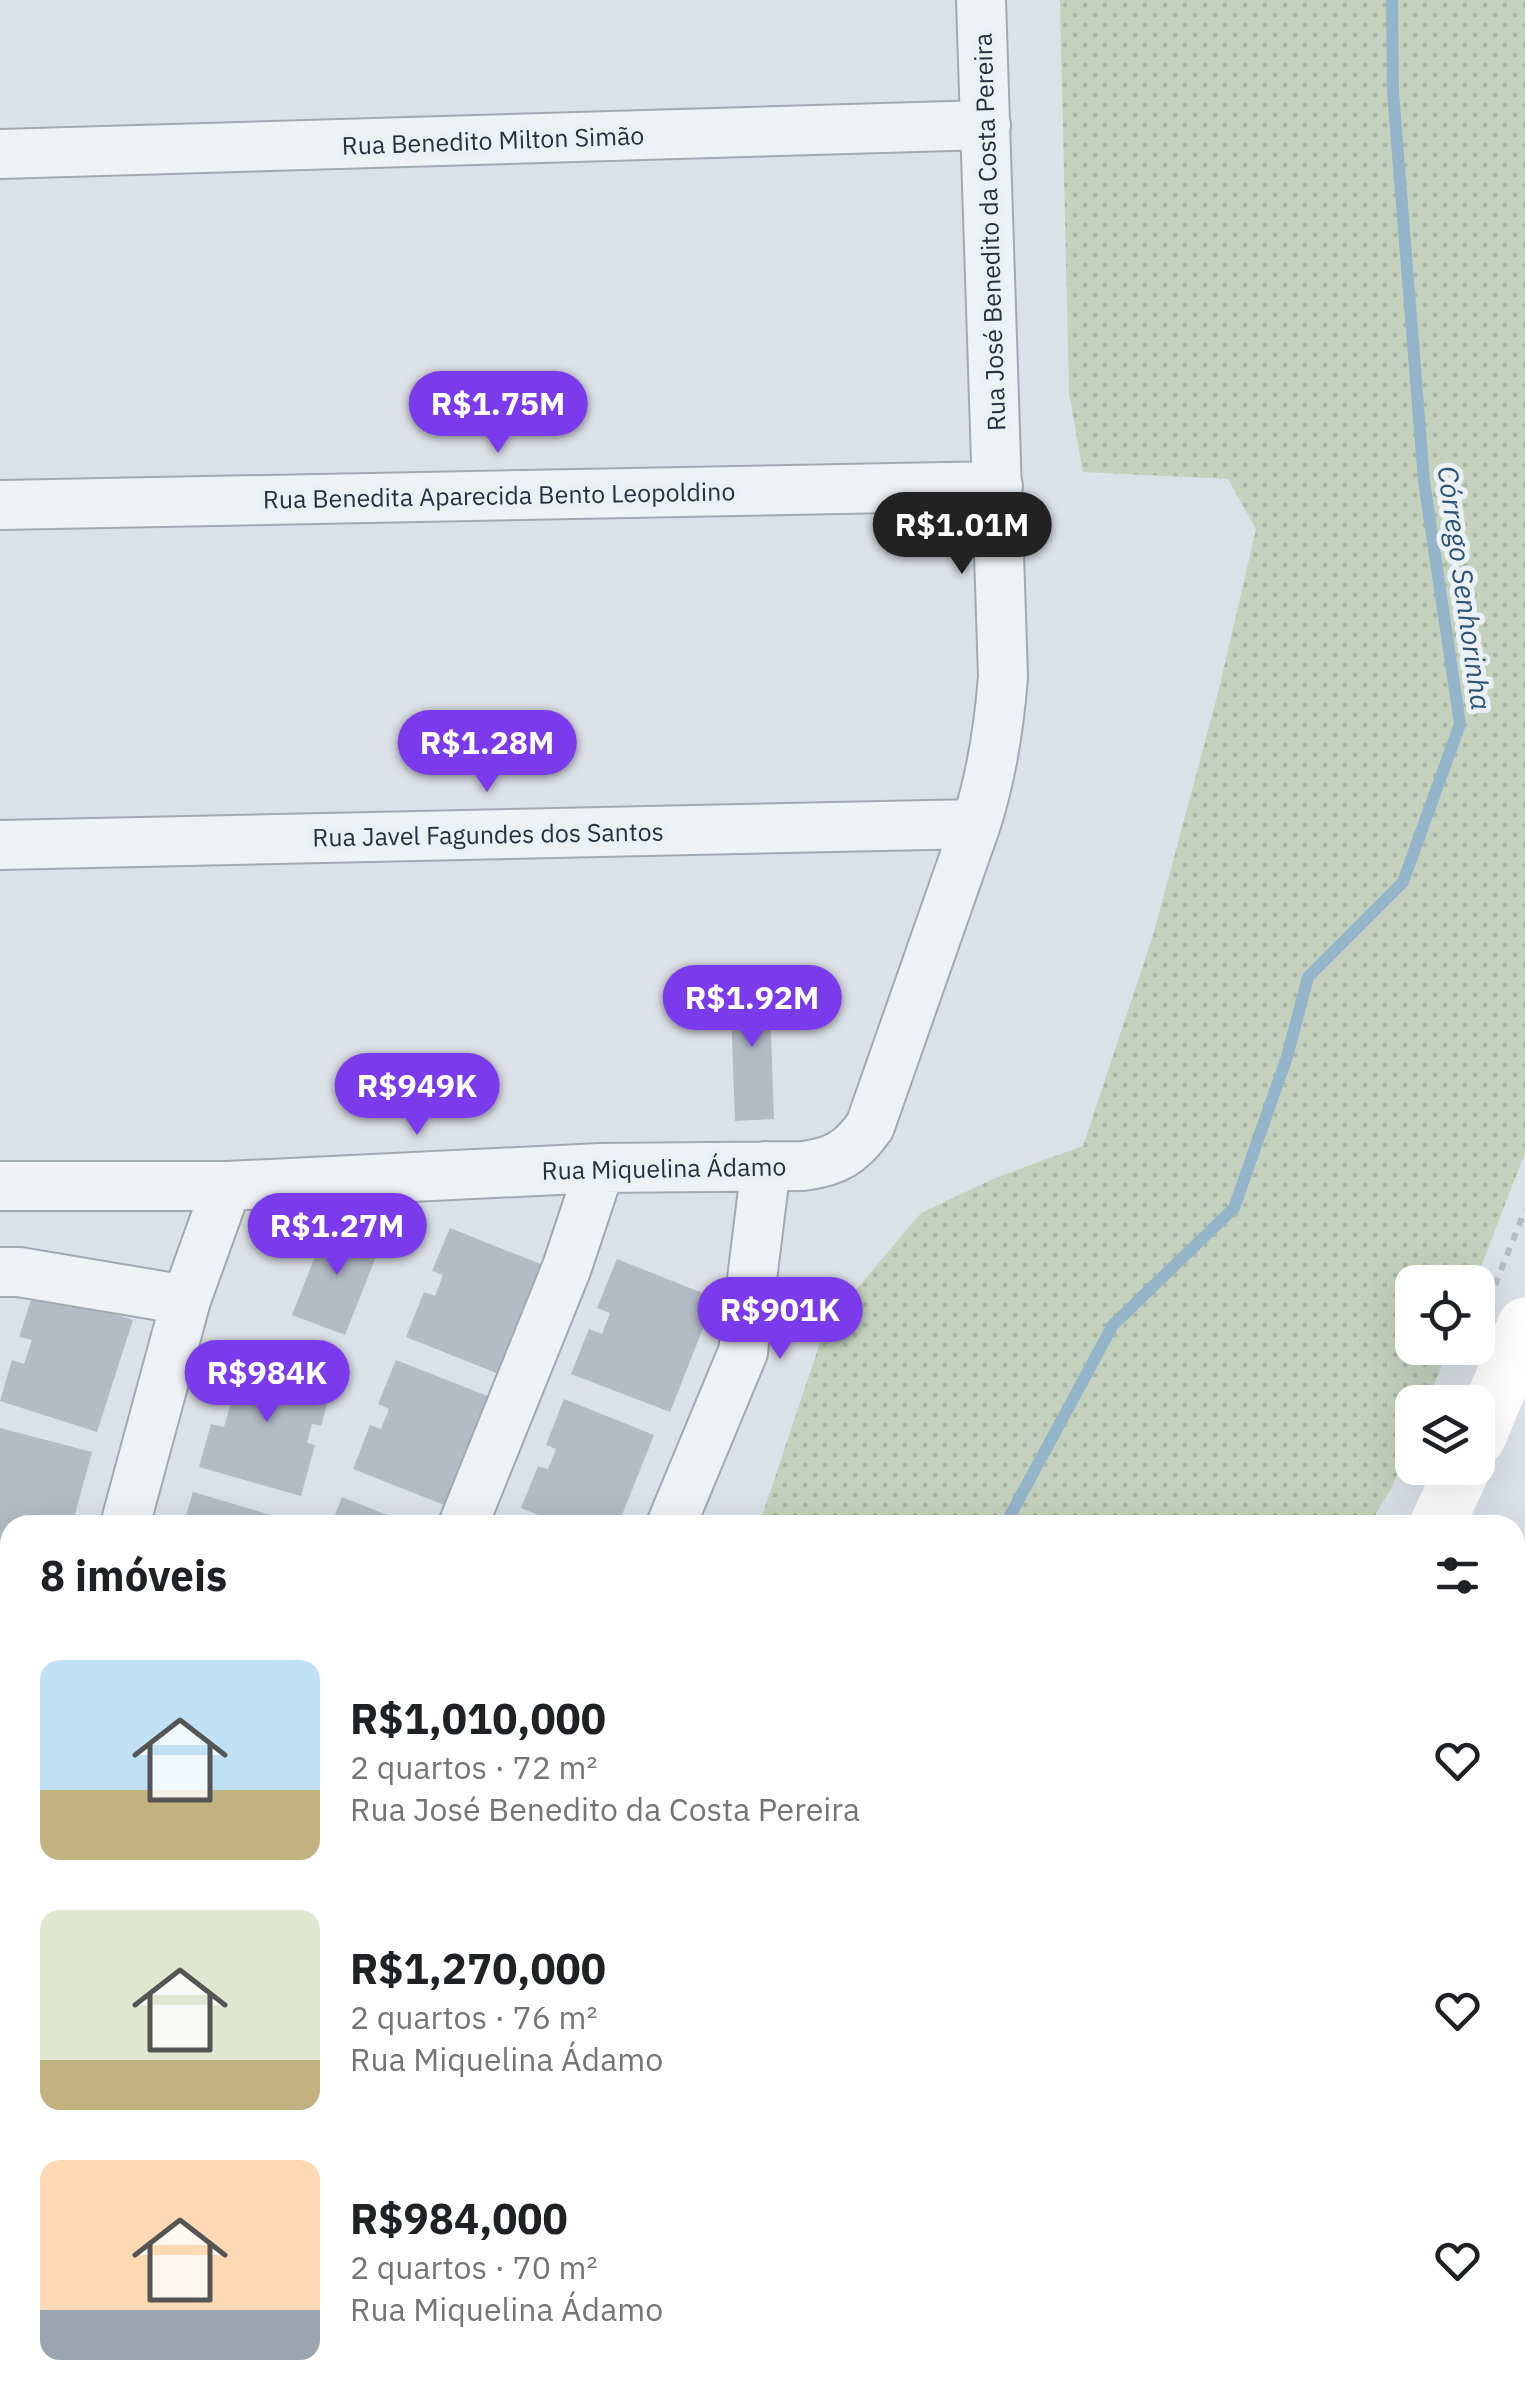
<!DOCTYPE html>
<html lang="pt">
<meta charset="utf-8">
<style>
body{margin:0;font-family:"IBM Plex Sans",sans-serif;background:#f6f6f6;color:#202124;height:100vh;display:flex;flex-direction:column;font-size:38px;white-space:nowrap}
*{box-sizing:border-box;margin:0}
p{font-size:32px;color:#757577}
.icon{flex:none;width:55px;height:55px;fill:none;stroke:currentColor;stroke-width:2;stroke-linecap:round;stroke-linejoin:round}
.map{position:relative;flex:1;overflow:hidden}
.sheet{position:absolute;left:0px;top:1515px;width:1525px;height:892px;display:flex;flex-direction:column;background:#fff;border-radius:30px 30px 0 0;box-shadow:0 10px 40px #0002}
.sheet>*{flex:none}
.buttons{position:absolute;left:1395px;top:1265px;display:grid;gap:20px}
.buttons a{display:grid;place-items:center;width:100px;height:100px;border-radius:20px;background:#fff;box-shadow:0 10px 40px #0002;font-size:50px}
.price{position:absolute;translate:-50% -85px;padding:0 22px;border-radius:35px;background:#7c3aed;color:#fff;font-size:32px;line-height:65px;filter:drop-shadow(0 2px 5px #0008)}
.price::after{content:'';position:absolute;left:50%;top:60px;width:30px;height:22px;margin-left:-15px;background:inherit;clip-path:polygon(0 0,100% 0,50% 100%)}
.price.selected{background:#222;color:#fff}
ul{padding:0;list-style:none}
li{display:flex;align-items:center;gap:30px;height:250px;padding:0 40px}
li span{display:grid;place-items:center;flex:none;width:280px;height:200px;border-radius:20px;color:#555}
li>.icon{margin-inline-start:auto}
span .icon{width:120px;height:120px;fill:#fffc;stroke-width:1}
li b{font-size:42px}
h2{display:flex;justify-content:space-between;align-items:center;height:120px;padding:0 40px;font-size:42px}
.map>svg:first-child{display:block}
</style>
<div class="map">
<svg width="1525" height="2406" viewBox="0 0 1525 2406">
<defs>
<pattern id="grass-dots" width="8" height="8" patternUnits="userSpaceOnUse" patternTransform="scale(2.5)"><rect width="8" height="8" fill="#c4d2bd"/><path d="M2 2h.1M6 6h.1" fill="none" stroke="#a8b5a4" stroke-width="1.8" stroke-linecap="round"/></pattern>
</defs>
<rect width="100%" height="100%" fill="#dce1e7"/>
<path fill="url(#grass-dots)" d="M 1060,0 L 1525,0 L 1525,1153 L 1475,1282 L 1412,1282 L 1412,1348 L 1449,1348 L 1427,1402 L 1412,1402 L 1412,1437 L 1391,1489 L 1369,1525 L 759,1525 L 826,1325 L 921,1213 L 995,1178 L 1083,1146 L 1154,932 L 1218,693 L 1256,529 L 1228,479 L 1083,472 L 1069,394 Z
M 10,2048 L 10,2398 L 693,2398 L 687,2406 L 0,2406 L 0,2057 Z"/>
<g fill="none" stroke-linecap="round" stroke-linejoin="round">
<path stroke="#94b4ca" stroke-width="12" d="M 1005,1525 L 1113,1325 L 1234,1208 L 1287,1057 L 1308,977 L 1403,882 L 1460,724 L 1424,481 L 1393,92 L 1392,0
M 515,2406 L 521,2398"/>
</g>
<path fill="#b3bbc4" d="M 769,978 L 774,1119 L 735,1121 L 730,980 Z
M 329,1221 L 382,1242 L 345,1335 L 292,1315 Z
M 450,1228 L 548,1267 L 504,1376 L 406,1337 L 424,1292 L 435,1296 L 443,1275 L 432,1271 Z
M 617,1259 L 715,1298 L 670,1412 L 571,1374 L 589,1329 L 602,1334 L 610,1313 L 597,1308 Z
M 35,1288 L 133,1320 L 97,1432 L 0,1401 L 12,1360 L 24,1364 L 32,1340 L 19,1337 Z
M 231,1353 L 333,1382 L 321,1426 L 312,1424 L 307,1443 L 315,1445 L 301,1496 L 199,1467 L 211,1424 L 224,1427 L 232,1399 L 219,1396 Z
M 396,1360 L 490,1397 L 447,1506 L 353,1469 L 370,1425 L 381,1429 L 389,1409 L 378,1404 Z
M 564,1399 L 654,1435 L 618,1525 L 563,1525 L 521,1508 L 538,1466 L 548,1469 L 556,1449 L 546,1445 Z
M 0,1428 L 92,1452 L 72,1525 L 10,1525 L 10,1552 L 0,1550 Z
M 193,1492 L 295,1522 L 294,1525 L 183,1525 Z
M 342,1497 L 412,1525 L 331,1525 Z
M 1517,1920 L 1525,1921 L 1525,1969 L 1515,1968 Z
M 1517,1980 L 1525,1980 L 1525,2030 L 1516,2029 Z"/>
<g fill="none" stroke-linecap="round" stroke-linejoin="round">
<defs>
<path id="street" d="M 0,154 L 986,125
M 0,505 L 998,486
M 0,845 L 976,824
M 0,1186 L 227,1186 L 600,1168 L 803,1166 C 835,1162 851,1153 870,1126 L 976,824 C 992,775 999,728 1003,677 L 981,0
M 0,1272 L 19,1272 L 186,1300 L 125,1525
M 186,1300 L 227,1186
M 463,1525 L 567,1267 L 600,1168
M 671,1525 L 743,1352 L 766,1166
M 0,1609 L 10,1612
M 1437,2406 L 1437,2398"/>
</defs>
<use href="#street" stroke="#a1a9b1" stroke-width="52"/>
<path stroke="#b6bcc2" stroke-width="6" stroke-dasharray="8 8" stroke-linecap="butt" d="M 1495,1285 L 1525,1210
M 1515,1579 L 1525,1580
M 719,2406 L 725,2398"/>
<use href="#street" stroke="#eff2f5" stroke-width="48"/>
<path stroke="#fff" stroke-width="55" d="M 1478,1438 L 1525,1325
M 1437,1525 L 1463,1468
M 0,1653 L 10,1656
M 846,2406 L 853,2398"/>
</g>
<g text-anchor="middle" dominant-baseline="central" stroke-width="10" stroke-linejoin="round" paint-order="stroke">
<g font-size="25" fill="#25313e" stroke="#ebf0f5">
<text transform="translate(493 140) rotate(-2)">Rua Benedito Milton Simão</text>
<text transform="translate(989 232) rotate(-92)">Rua José Benedito da Costa Pereira</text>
<text transform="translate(499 495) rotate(-1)">Rua Benedita Aparecida Bento Leopoldino</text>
<text transform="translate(488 834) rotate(-1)">Rua Javel Fagundes dos Santos</text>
<text transform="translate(664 1168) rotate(-1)">Rua Miquelina Ádamo</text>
</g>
<g font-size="28" font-style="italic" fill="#2d5474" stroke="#ebf0f5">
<text transform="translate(1465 588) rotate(82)">Córrego Senhorinha</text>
</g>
</g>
</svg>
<div class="buttons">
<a><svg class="icon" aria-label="locate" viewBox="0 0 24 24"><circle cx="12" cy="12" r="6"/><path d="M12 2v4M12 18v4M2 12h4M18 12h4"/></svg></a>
<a><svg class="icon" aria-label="layers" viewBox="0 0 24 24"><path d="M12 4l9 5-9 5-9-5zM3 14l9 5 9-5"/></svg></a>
</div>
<b class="price" style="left:498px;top:456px">R$1.75M</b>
<b class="price selected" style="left:962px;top:577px">R$1.01M</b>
<b class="price" style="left:487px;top:795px">R$1.28M</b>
<b class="price" style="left:752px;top:1050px">R$1.92M</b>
<b class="price" style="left:417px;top:1138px">R$949K</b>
<b class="price" style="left:337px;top:1278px">R$1.27M</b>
<b class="price" style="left:780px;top:1362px">R$901K</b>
<b class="price" style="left:267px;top:1425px">R$984K</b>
<section class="sheet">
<h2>8 imóveis<svg class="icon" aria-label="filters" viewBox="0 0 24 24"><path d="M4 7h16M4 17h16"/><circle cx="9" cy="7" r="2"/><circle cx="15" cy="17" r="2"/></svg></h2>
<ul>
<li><span style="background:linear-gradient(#bfe0f5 65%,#c2b280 0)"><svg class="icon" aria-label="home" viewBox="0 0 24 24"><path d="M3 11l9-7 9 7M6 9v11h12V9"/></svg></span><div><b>R$1,010,000</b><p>2 quartos · 72 m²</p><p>Rua José Benedito da Costa Pereira</p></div><svg class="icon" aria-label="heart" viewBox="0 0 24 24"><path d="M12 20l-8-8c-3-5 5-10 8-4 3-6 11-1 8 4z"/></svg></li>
<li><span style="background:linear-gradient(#dfe7d0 75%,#c2b280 0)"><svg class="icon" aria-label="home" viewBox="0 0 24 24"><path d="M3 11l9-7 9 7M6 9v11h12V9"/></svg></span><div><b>R$1,270,000</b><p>2 quartos · 76 m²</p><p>Rua Miquelina Ádamo</p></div><svg class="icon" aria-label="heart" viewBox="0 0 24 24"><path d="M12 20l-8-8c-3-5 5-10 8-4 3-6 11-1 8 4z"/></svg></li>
<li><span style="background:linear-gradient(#ffd9b3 75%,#9aa5b1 0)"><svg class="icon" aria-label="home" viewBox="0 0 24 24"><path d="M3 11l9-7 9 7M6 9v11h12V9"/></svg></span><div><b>R$984,000</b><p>2 quartos · 70 m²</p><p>Rua Miquelina Ádamo</p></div><svg class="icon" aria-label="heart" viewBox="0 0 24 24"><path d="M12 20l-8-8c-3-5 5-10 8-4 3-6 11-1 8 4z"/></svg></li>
</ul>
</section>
</div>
